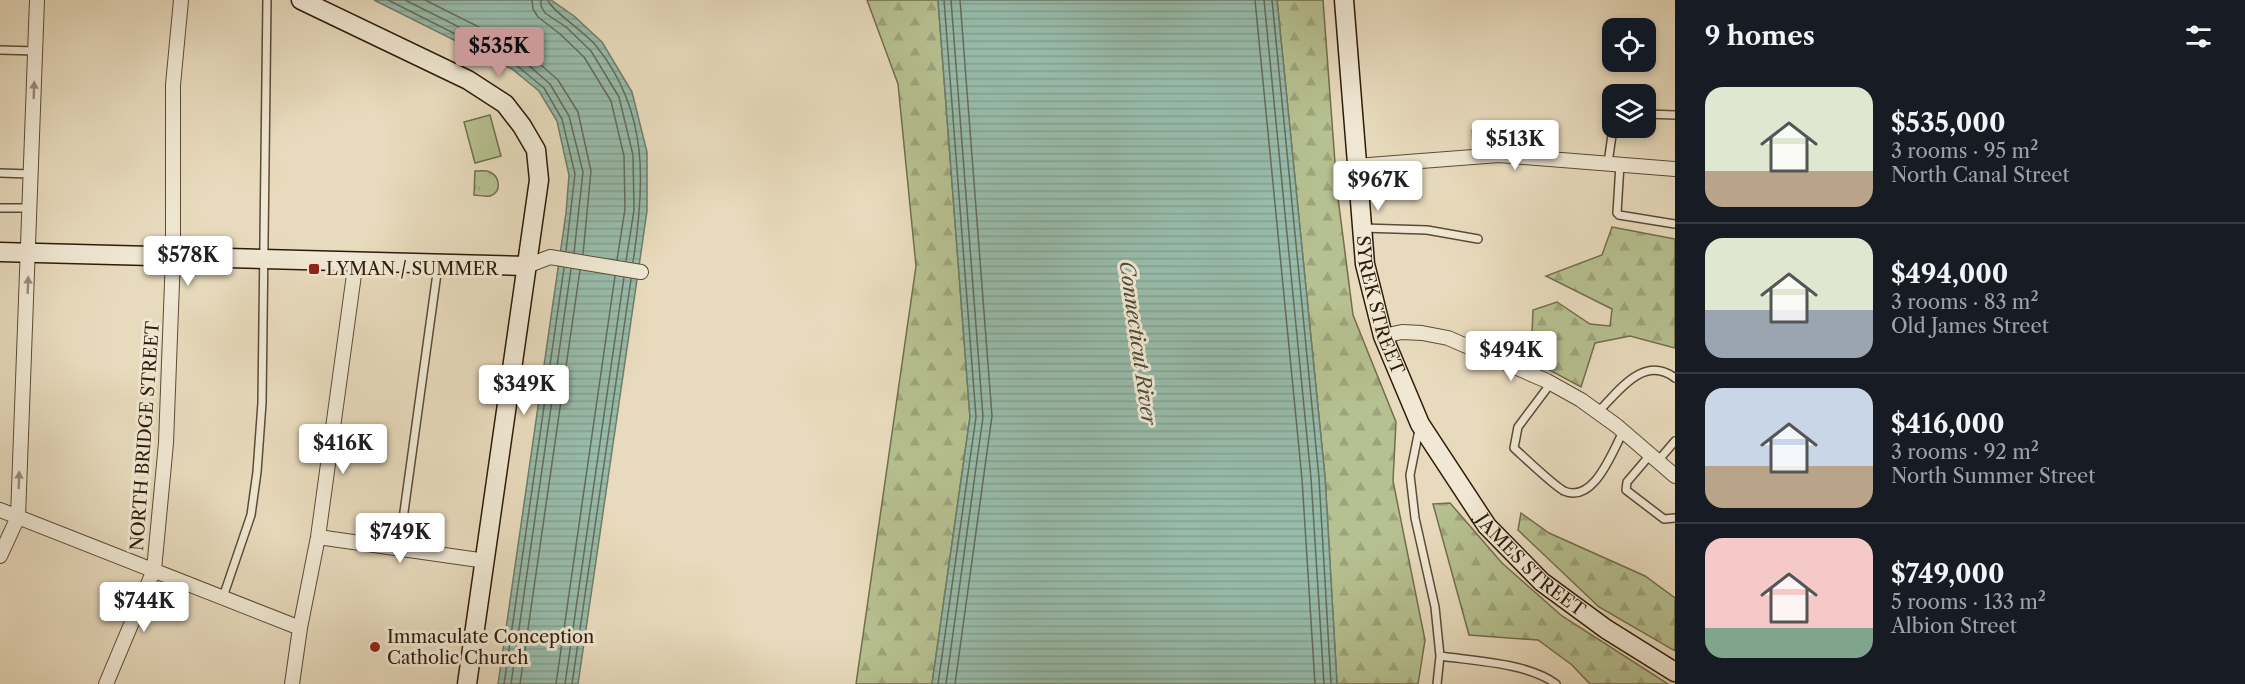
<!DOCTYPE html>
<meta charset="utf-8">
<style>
body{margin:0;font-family:"Libre Caslon Text",serif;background:#20242c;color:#f1f3f6;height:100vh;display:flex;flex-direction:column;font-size:22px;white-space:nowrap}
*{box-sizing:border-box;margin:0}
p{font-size:20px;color:#9ea1a6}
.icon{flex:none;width:33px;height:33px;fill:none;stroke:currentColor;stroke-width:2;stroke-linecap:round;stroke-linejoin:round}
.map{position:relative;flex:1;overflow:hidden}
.sheet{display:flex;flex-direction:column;background:#171b24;width:570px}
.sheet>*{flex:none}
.controls{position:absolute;left:1602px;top:18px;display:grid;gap:12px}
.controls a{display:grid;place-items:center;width:54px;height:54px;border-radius:12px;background:#171b24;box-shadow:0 3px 9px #0003;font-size:30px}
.price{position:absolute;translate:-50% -51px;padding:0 14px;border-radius:6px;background:#fff;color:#222;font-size:20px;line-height:39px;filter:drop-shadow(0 2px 3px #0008)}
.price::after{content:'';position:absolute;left:50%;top:36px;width:18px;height:14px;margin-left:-9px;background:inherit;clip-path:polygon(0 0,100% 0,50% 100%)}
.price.on{background:#c59692;color:#111}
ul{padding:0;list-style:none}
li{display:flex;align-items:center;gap:18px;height:150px;padding:0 30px}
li+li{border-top:2px solid #363941}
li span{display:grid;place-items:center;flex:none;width:168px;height:120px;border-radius:18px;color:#555}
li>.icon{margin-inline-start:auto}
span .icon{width:72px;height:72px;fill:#fffc;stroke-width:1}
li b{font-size:26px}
h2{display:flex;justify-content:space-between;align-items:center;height:72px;padding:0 30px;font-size:26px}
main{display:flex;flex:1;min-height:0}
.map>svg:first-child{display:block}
</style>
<main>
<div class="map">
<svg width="1675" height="684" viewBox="0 0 1675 684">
<defs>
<pattern id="forest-firs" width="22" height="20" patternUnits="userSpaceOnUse" patternTransform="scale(1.5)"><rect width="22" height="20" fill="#b6c090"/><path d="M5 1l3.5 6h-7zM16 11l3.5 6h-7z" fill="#9da47b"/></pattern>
<pattern id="park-tufts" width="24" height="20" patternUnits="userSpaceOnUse" patternTransform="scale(1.5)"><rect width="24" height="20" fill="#b6c090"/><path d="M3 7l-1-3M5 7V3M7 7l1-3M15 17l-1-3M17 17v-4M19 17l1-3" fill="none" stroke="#9da47b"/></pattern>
<pattern id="water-rules" width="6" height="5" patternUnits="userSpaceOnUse" patternTransform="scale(1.5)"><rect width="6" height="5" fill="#98bcab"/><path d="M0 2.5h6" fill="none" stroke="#83a192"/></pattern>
</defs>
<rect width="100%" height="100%" fill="#e8dbbd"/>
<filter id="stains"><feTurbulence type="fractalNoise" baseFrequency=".00333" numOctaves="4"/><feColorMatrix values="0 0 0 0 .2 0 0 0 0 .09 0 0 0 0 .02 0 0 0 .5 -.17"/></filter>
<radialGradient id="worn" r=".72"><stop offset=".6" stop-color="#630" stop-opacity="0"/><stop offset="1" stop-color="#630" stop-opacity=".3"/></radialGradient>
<path fill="#b6c090" stroke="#726e4c" stroke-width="1.5" d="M 490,115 L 501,156 L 475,163 L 464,122 Z
M 1472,130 L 1485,131 L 1491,134 L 1491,147 L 1473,147 Z"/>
<path fill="url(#forest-firs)" stroke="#726e4c" stroke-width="1.5" d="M 867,0 L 938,0 L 970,417 L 932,684 L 856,684 L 916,266 L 898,84 Z
M 1277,0 L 1323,0 L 1337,190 L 1353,315 L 1396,422 L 1393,481 L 1425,640 L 1418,684 L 1337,684 L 1325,477 Z
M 1612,227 L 1675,239 L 1675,348 L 1630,336 L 1595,343 L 1581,387 L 1531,360 L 1533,310 L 1557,302 L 1590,324 L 1610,326 L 1612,309 L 1546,276 L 1602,255 Z
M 1450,503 L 1502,563 L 1562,616 L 1668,684 L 1590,684 L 1572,665 L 1538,640 L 1469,635 L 1433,504 Z
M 1521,513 L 1549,533 L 1645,576 L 1675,598 L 1675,651 L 1599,607 L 1518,530 Z"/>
<path fill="url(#park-tufts)" stroke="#726e4c" stroke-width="1.5" d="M 475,171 C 480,171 486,170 490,172 C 500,177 502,192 490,196 C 485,197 479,195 474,195 Z"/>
<path fill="url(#water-rules)" stroke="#6e7c6a" stroke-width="1.5" d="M 374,0 L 551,0 L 574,16 L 602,42 L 632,92 L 647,152 L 647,211 L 578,684 L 498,684 L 566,213 L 569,175 L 557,121 L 539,91 L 512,69 Z
M 938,0 L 1277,0 L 1325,477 L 1337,684 L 932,684 L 970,417 Z"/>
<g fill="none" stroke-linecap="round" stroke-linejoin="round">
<path stroke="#636c5a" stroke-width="1.5" d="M 388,0 L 515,64 L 544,88 L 562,119 L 575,174 L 566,251
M 405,0 L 519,57 L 550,84 L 569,116 L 583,172 L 574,253
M 425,0 L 523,49 L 558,80 L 578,112 L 591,171 L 583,254
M 532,0 L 533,9 L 538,17 L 560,34 L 584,57 L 611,101 L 624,156 L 625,209 L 617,260
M 541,0 L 541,6 L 545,13 L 566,27 L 591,51 L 619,97 L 633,155 L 634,210 L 626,261
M 548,0 C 549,9 589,35 597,47 C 649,112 645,185 633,262
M 1255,0 L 1302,479 L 1315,684
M 1264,0 L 1311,478 L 1324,684
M 1272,0 L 1319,478 L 1331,684
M 504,684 L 564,268
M 511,684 L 571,269
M 520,684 L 580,270
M 556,684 L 615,276
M 565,684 L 624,277
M 572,684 L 631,279
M 938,684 L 976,417 L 944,0
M 946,684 L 983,417 L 951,0
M 955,684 L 992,416 L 960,0"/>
<defs>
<path id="lane" d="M 0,50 L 36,51
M 1646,114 L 1675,115
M 1608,163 L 1613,128
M 1620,164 L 1617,213 L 1619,215 L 1675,224
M 0,173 L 30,174
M 0,208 L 30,208
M 1363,228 L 1427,230 L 1478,239
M 1551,383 L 1518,427 L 1514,448 C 1525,458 1553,485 1564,491 C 1594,504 1612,452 1623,432
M 1598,412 C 1619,391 1644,354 1675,378
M 1419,430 L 1410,475 L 1415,518 L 1435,607 L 1440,656 L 1437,684
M 1650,455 L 1627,482 L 1626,490 L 1664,519 L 1675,518
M 1657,462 L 1675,441
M 399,548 L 438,266
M 223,597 L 251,515 L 257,472 L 262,403 L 267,0
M 1440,656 C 1475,661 1528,663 1556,684"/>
<path id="street" d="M 1356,166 L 1499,155 L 1675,169
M 527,266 L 550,257 L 641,272
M 1383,336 L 1402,332 L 1422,333 L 1448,338 L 1547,381 L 1581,400 L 1617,426 L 1675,476
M 0,510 L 300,628
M 318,537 L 486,561
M 0,556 L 18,517 L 37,0
M 106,684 L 154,570 L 166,443 L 173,256 L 173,85 L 181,0
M 292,684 L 300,628 L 318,537 L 356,260"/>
<g id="secondary">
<path d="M 301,0 L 468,80 L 505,104 L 522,126 L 536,150 L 539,180 L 467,684"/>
<path id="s1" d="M 1344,0 L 1365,264 L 1383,336 L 1420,424 L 1487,526 L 1542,582 L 1606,629 L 1675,672"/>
<path d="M 0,252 L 527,266"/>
</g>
</defs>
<use href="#lane" stroke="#5c4b36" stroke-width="10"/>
<use href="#street" stroke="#5c4b36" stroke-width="16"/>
<use href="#secondary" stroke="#2e1b09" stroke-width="21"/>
<path stroke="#2e1b09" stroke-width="2" stroke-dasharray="4.5 3" stroke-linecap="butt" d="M 1493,144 L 1493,128"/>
<use href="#lane" stroke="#f0e8d4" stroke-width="7"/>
<use href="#street" stroke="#f0e8d4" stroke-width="14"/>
<use href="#secondary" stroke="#f0e8d4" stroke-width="18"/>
</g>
<defs><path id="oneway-solid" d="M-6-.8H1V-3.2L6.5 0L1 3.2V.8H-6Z" transform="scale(1.5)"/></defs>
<g fill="#998c79">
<use href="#oneway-solid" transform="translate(34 90) rotate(-88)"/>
<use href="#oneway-solid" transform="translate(28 285) rotate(-88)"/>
<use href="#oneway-solid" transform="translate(19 480) rotate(-88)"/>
</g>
<g fill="#8f2418" stroke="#f0e8d4" stroke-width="2">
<rect x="308" y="263" width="12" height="12" rx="3"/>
<circle cx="375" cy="647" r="6"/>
</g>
<g text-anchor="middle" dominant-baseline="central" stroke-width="6" stroke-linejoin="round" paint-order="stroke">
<g font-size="18" fill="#2e1b09" stroke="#f0e8d4" text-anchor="start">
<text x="326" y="269">LYMAN / SUMMER</text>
<text x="387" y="637">Immaculate Conception<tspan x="387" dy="21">Catholic Church</tspan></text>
</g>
<g font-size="18" fill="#2e1b09" stroke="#f0e8d4">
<text stroke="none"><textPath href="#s1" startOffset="308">SYREK STREET</textPath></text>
<text transform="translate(145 436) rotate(-86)">NORTH BRIDGE STREET</text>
<text stroke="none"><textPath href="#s1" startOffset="615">JAMES STREET</textPath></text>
</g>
<g font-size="20" font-style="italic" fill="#4e4b3a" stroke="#f0e8d4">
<text transform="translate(1138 343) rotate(82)">Connecticut River</text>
</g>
</g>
<rect width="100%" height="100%" filter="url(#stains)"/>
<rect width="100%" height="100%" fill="url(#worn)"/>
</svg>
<div class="controls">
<a><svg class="icon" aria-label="locate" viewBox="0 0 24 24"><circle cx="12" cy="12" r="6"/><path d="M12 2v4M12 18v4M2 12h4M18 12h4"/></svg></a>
<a><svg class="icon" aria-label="layers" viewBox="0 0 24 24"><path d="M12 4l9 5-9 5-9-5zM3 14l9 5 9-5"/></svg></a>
</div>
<b class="price on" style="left:499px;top:78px">$535K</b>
<b class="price" style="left:1515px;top:171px">$513K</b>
<b class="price" style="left:1378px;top:212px">$967K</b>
<b class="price" style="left:188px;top:287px">$578K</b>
<b class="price" style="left:1511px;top:382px">$494K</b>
<b class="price" style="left:524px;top:416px">$349K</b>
<b class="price" style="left:343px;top:475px">$416K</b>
<b class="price" style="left:400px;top:564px">$749K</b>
<b class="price" style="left:144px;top:633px">$744K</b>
</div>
<section class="sheet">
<h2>9 homes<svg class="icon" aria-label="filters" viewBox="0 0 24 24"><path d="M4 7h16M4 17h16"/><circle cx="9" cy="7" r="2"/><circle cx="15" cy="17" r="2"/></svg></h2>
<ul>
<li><span style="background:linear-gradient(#dfe7d0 70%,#b9a48a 0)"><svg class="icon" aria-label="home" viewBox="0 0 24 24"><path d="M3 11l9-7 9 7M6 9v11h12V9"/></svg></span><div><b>$535,000</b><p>3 rooms · 95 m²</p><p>North Canal Street</p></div></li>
<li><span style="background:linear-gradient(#dfe7d0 60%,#9aa5b1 0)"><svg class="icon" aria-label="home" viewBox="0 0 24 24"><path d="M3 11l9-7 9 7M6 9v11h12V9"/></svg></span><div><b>$494,000</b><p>3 rooms · 83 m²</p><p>Old James Street</p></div></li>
<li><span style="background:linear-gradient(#c9d6e8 65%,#b9a48a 0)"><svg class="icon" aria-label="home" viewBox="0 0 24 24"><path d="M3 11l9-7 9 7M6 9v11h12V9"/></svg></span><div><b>$416,000</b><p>3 rooms · 92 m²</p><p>North Summer Street</p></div></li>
<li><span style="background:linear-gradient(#f6c9c9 75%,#7fa58c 0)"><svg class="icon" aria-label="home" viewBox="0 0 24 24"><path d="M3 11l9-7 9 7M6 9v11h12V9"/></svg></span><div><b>$749,000</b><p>5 rooms · 133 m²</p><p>Albion Street</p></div></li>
</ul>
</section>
</main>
